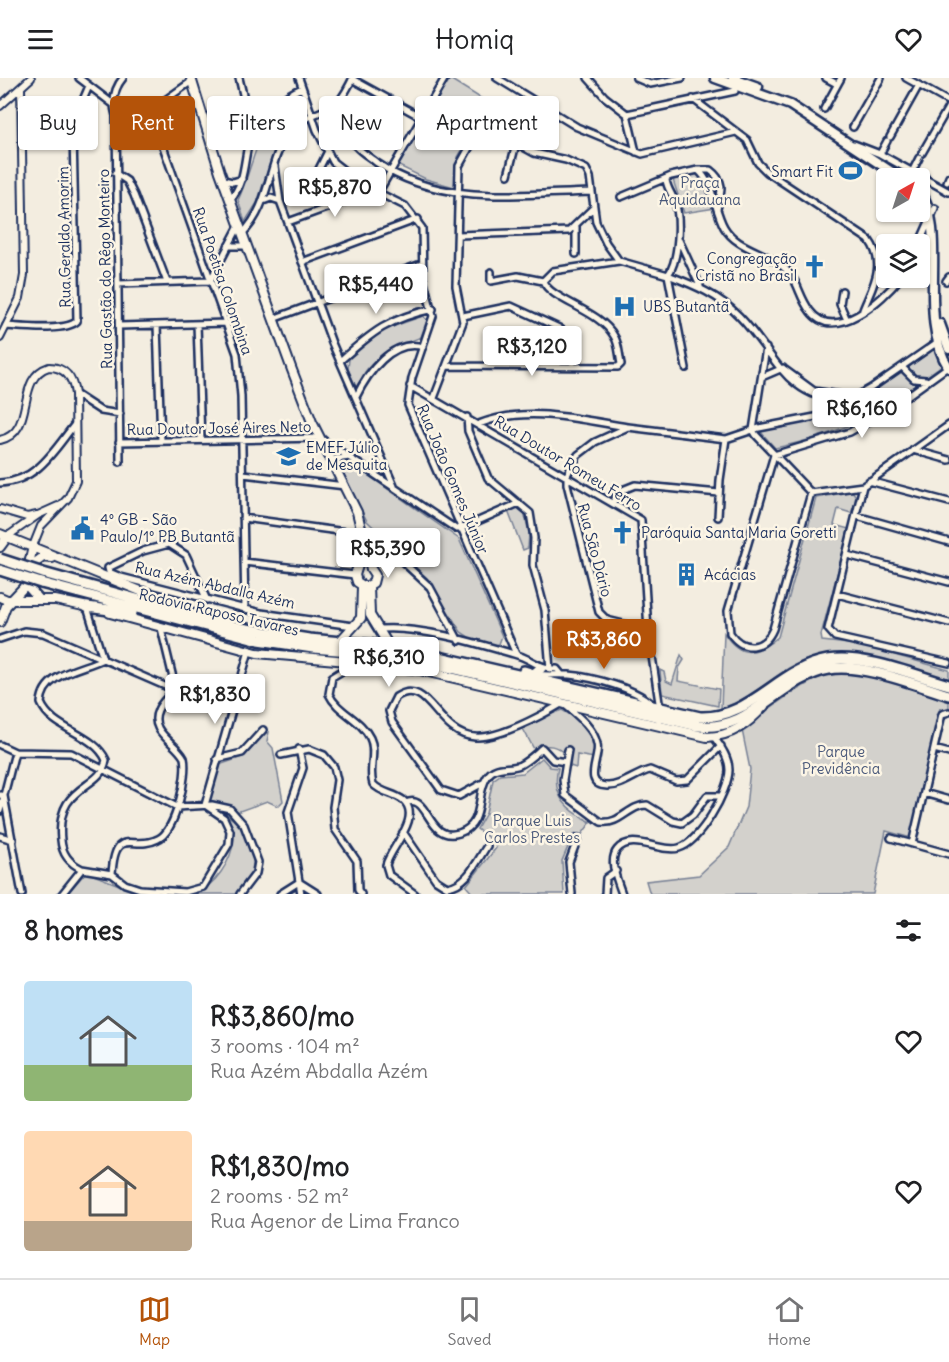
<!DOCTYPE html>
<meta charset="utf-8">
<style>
body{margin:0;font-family:Delius,sans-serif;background:#f2f2f2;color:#202124;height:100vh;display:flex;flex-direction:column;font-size:22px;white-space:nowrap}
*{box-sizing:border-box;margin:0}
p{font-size:20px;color:#757577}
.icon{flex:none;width:33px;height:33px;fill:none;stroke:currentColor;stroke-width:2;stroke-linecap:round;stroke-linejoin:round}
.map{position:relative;height:816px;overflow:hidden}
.sheet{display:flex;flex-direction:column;background:#fff;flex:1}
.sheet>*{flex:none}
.banner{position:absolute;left:18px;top:18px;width:600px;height:54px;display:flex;gap:12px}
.needle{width:39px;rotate:39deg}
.tools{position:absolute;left:876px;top:90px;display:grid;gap:12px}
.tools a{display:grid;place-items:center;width:54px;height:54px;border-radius:6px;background:#fff;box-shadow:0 2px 4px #0004;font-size:30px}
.price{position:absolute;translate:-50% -51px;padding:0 14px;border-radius:6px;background:#fff;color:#222;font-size:20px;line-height:39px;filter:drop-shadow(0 2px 3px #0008)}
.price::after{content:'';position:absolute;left:50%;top:36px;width:18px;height:14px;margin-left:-9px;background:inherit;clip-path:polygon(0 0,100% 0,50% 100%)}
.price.selected{background:#b45309;color:#fff}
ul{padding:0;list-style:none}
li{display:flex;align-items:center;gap:18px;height:150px;padding:0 24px}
li span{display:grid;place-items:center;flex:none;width:168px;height:120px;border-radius:6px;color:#555}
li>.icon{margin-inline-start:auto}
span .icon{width:72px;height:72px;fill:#fffc;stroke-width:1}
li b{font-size:26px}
h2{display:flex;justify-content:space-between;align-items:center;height:72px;padding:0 24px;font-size:26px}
.tag{padding:0 21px;border-radius:6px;background:#fff;box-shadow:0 2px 4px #0004;font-size:21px;line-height:54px}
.tag.selected{background:#b45309;color:#fff}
header{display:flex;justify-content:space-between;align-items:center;height:78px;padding:0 24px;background:#fff;font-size:27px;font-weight:600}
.tab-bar{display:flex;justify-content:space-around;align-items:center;height:84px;border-top:2px solid #e0e0e0;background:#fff;font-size:16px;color:#757577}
.tab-bar a{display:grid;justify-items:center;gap:3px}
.tab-bar .selected{color:#b45309}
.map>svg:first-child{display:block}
</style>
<header><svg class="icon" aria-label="menu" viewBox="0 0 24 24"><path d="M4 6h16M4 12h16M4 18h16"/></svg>Homiq<svg class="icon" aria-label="heart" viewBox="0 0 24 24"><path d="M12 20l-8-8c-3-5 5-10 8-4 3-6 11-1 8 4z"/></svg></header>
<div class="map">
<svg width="949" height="816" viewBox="0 0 949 816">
<rect width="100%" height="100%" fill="#f3ede0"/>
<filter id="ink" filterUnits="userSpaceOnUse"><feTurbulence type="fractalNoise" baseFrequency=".0167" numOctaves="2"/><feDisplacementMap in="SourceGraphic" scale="12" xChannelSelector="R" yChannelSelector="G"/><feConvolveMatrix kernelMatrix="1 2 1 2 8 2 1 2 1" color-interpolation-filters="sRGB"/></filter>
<g filter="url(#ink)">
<path fill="#d3d1cc" stroke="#778095" stroke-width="1.5" d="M 450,1 L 490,26 L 458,79 L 454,109 L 426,101 L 397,87 Z
M 298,19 L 303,32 L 278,61 L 257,125 L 245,144 L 238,122 C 253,93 260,27 298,19 Z
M 698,93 L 714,95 L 719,103 L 715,130 L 684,135 L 673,102 Z
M 423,238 L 427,242 L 421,259 C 401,267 383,273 368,290 C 363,295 360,305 356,309 L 348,291 L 349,281 L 383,252 Z
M 933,272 L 936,273 L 942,287 L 924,300 L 917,299 L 909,292 L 909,289 Z
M 902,293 L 918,306 C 867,342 836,357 775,370 L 760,353 L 828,337 L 873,314 Z
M 345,381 L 459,461 L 502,558 L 499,566 L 492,568 L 475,563 L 461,554 L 427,500 L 367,443 L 338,386 Z
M 848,414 L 853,414 L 857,420 L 851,435 L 838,431 L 834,447 L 849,451 L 821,557 L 822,563 L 858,567 L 949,592 L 949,602 C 897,587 840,560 789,590 C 766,604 746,624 721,630 L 724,555 C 741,581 756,577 778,559 L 816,420 Z
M 518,429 L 524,433 L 529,455 L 528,470 L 523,472 L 508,433 Z
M 681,577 L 684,582 L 679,590 L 678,603 L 719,611 L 718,628 L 662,616 L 660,592 L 664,594 L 666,603 L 672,606 Z
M 833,593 L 861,595 L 949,620 L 949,632 L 940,630 L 911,760 L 886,753 L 873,816 L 650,816 L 646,803 L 699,797 L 729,769 L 746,729 L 750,691 L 742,652 C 773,627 797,609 833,593 Z
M 562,632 L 576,640 L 596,666 L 594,680 L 577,677 L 576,690 L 570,688 L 569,678 C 556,667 549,665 534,671 L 521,647 Z
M 269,654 L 267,663 L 273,670 L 283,723 L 278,728 L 267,723 L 237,734 L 221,725 L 208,724 L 219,687 L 245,678 L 263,655 Z
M 542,680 L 550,689 L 558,690 C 551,718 567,732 591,744 L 580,759 L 573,757 L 562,783 L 564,816 L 473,816 L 466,808 L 496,770 L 494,764 L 477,751 L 486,735 L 493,702 L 500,697 L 523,695 Z
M 227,737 C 243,747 257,772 252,792 C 251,800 240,810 235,816 L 193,816 C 215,809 232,783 234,760 C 234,753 229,744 227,737 Z
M 86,794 L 142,816 L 67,816 Z"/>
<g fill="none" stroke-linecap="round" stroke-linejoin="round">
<defs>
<path id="minor" d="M 79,0 L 113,26
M 239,0 L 252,54
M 299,0 L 317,52 L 333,84 L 361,106 L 405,128 L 422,150 L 423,200 L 433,238 L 412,300 L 408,327 L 516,576
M 497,0 L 577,49 L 642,76 L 736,54
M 588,0 L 605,19 L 627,36 L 636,74
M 636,0 L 650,6 L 682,0
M 826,0 L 837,6
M 906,0 L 949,24
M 352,1 L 421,39
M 693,21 L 747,62 L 758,85 L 767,94 L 869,162 C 887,187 873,207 863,232
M 336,26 C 341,40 346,56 356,68 C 362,75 370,79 377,85 C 440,128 519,116 591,114
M 824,31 L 841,0
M 150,32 L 237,276 L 241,318 L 245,532
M 627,36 L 735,13
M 116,38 L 122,43 L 134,44 L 192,3
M 482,46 L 534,75 L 566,82 L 586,91 L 590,99 L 596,144 L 606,165 L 619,183
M 853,49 L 881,0
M 890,59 L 919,7
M 854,66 L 880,76 L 949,114
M 327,75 L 317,95 L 328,130
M 922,75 L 949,28
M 880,76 L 887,63
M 275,88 L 280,123 L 332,265 L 394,408
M 698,92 L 710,92 C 726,104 721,114 717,131
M 912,94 L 919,80
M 115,95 L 127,103 L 134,117 L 167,204
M 508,97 L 516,66
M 223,102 L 233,104 L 242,101
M 666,102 C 667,110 672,116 675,124 C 681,141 679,182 668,197 C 694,207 719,217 739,238 C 777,277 783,318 845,324
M 947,104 L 949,99
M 378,115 L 445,0
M 621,119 L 671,98 L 698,92 C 714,106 714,131 724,149 C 736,170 763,173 781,187 C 800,202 797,216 810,233 C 834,266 883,222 900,200
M 230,122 C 247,103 243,79 251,56 C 257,40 286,16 302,10
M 263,123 L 271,120 L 280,123
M 288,144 L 373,113
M 576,149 L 576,176
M 242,156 C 272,126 266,86 288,56 C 300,38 318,37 335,27 C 343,21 348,9 353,0
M 458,157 L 569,153 L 592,131
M 679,162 L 700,208
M 919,166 L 935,130
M 228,168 L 247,168
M 302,184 L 418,141
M 491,194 L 491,203 L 518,198 L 543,203
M 210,203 L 239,148
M 543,203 L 553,193 L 619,183 L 668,197 L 686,290
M 946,203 L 949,199
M 118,206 L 210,203
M 842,213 L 840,226 L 847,242
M 463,238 L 511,228 L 559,250 L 571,259 L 573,288
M 273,241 L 421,186
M 197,246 L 201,362
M 157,247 L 161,363
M 6,248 C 22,249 66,254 77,243 L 73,55 L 77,36 L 89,8
M 119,248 L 227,245
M 766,270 L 753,352 L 756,357 L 811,415 L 863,408
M 340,283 C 372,254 390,240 433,231
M 447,288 L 618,289 L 621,286 C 619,277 619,265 614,258 C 600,232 550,222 543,203
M 902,289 L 914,301 L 926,302
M 784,291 L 814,313 L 854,319
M 762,299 L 783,290
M 410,308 L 641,442 L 648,552 L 660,631
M 75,316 L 101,333 L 120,336
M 356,319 C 367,296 392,260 423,269
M 434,320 L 463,244 L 456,208 L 459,88 L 492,29
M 467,339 L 468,353 L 488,400 L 530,435 L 534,460 L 533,487 L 545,532 L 550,591
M 479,346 C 526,327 578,341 627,349
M 949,347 L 863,408 L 828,551 L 835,559 L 949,585
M 119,364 L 320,360 L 456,451 L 460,451 L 519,425
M 913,372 L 949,382
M 331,382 L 349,379
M 120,384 L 116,38 C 112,24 113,12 123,0
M 243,396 L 345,408
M 869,403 L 949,424
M 0,405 C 38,403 54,372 75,346
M 811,415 L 773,551 C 764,572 743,574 730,555 L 728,533 L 774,377 L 850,354 L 885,334 L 949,288
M 613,424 L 620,413 L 635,407 L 719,415
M 857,438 L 949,464
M 718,439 L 720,402 L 726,361
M 243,440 L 375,458 L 430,509 L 459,563
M 847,477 L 949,504
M 244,484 L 355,497
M 837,516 L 949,545
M 207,522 L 186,477 L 169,466 L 143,473 L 108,490 L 109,494 L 121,499 L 261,535 L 353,548
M 381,551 C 420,548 476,565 514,576 C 533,581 536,590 557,591 L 562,597
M 648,552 L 607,542 L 599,534 L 567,406 L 567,397 L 578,377 L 595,364 L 628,349 L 726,361 L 759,350 L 815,339 L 829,334 L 871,310 L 939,263
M 0,561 L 24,553 L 43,555 L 174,612
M 357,584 L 332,599 L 329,616 C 337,634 361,641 370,660 C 377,674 368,691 373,706 C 381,715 394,715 403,722 C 423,739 390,770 386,787 L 389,797 L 415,816
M 536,596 C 547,598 557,596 569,597 C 591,599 640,611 653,628
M 565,627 C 577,637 594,650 597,666 C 601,679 581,707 607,708 C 621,709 637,695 650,692 L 676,703 L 687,702 L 721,668
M 0,667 L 15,674 L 71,675 L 177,729 L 212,727 L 230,731 L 244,747 L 258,784 L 256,795 L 240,816
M 299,671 L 303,690 L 288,734 L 301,816
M 934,671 L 949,675
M 281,677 L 309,671 L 324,677 L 334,689 L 337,702 L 333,729 L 335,751 L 357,783 L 358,812 L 361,816
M 217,681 L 242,675 L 263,652
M 566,684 L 568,672
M 483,705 L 459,718 L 441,712 L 392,644 L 389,633 L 396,619 C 429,597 436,657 475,659 C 498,661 541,638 561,626
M 924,715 L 949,722
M 0,717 L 4,718 L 22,816
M 406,725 C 429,714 427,765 459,755 C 486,746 475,717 487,699 C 495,686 508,692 520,687 C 528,683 535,676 542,670 L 553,682 L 566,684 L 563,702 L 565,717 L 601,744 C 620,747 629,727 647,727 L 673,743 L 682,745 L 693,737 L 707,718 L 720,718
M 0,733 L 15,674
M 403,754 L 436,802 L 447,809 C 467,807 477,783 487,768
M 0,758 L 13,762
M 891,760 L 949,776
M 912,766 L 942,636 L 949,634
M 82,791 C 69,785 62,776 61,762 C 55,705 101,713 106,682 C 94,655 52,652 41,625 C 43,595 80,592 103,581 L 87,529
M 112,796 C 115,746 133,774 158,761 C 176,753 188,697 184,680 C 176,664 148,654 158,632 C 162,622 172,617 175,608 L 161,550
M 62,816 L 82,791 L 112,796 L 125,806 L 140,811 L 185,814 L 203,809 L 229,766 L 230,753 L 224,740 L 205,727 L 249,573
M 280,816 L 299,804 L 318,816
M 572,816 L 569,784 L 578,760
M 605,816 L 606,800 L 616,793
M 622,816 C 618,804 608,783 617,772 C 632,754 659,775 679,770 C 699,765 729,713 729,692 C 729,680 721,669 714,659"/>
<path id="tertiary" d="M 0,28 L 31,0
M 0,260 L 20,220 L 24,197 L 21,9
M 0,362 C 37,354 14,300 49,289 C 66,289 73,301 75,316 L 76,403 L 68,420 L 41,448 L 33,468
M 0,431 L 27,439 L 37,437
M 8,458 L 38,437 L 58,428"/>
<path id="secondary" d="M 191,0 L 220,94 L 292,292 L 312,344 L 357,434 L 371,491 L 375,497 L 373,505 L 365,509 L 357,504 L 355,497 L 365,465
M 0,456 L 185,531
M 0,469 L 8,458
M 369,508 L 370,537 L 389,568
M 0,519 L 7,522 L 55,522 L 93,530
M 38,520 L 29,510 L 35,485 L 43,479 L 52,480
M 110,535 L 257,575 L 359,584 L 420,592 L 707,659 C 732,658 748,646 764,628
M 0,544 L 6,528 L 24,509 L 33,468
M 341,562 L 361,540 L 362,509"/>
<path id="primary" d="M 715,0 L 790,27 L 901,100
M 733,0 L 758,9
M 920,109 L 924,100
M 920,113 C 949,155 916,240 949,290
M 940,246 L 949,271"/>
<path id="motorway" d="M 43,495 L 241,550 L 309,561 L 396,569 L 700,639 C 751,641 779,590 828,582 C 864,576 914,597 949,607
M 41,505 L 259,562 L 313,570 L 397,577 L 698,648 C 752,654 779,600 829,591 C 862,585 916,607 949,617
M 87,529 L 132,535
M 524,593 L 534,596 L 541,590"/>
</defs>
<use href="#minor" stroke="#1b2f5e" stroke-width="10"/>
<use href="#tertiary" stroke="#1b2f5e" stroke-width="10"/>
<use href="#secondary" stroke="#1b2f5e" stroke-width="12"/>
<use href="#primary" stroke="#1b2f5e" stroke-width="13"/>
<use href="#motorway" stroke="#1b2f5e" stroke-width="14"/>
<use href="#minor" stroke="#fcf5e5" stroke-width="5"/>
<use href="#tertiary" stroke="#fcf5e5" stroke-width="6"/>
<use href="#secondary" stroke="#fcf5e5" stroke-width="8"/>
<use href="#primary" stroke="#fcf5e5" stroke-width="8"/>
<use href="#motorway" stroke="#fcf5e5" stroke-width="9"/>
<defs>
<path id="motorway-bridge" d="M 0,481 L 43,495
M 0,492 L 41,505"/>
</defs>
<use href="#motorway-bridge" stroke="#1b2f5e" stroke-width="14" stroke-linecap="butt"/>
<use href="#motorway-bridge" stroke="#fcf5e5" stroke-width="9"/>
</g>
</g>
<defs>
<symbol id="stadium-bare" viewBox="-9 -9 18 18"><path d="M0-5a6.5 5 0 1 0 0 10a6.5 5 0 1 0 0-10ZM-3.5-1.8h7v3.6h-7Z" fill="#1f6fb2" stroke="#fcf5e5" stroke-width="2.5" paint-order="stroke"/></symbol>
<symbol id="church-bare" viewBox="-9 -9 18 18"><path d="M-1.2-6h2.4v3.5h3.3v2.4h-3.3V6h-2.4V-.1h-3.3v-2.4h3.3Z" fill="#1f6fb2" stroke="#fcf5e5" stroke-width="2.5" paint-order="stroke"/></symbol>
<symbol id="hospital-bare" viewBox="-9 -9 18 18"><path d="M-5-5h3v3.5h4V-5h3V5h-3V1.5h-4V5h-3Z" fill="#1f6fb2" stroke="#fcf5e5" stroke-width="2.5" paint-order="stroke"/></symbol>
<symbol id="school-bare" viewBox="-9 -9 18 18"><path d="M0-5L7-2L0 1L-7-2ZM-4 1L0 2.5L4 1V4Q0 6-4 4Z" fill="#1f6fb2" stroke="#fcf5e5" stroke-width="2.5" paint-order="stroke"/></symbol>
<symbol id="civic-bare" viewBox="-9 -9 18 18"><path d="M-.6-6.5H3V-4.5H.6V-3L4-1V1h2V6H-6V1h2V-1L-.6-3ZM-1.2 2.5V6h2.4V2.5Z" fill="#1f6fb2" stroke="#fcf5e5" stroke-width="2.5" paint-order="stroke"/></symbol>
<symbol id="building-bare" viewBox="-9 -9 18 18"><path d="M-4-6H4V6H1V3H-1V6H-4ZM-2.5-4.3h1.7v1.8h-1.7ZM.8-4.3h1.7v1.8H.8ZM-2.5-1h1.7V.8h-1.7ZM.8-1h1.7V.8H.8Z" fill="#1f6fb2" stroke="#fcf5e5" stroke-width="2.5" paint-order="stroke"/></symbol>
</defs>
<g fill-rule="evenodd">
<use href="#stadium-bare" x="834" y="76" width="33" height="33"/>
<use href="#church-bare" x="798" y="172" width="33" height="33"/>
<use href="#hospital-bare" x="608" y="212" width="33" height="33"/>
<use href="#school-bare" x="272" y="362" width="33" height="33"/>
<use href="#civic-bare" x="66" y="434" width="33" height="33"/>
<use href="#church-bare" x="606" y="438" width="33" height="33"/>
<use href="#building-bare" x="670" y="480" width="33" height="33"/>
</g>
<g text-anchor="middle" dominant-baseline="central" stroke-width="5" stroke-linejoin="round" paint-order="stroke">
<g font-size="15" fill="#1b2f5e" stroke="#fcf5e5" text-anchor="start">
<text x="833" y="93" text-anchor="end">Smart Fit</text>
<text x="797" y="180" text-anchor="end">Congregação<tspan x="797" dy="17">Cristã no Brasil</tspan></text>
<text x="643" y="228">UBS Butantã</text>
<text x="306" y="369">EMEF Júlio<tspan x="306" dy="17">de Mesquita</tspan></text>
<text x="100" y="441">4º GB - São<tspan x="100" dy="17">Paulo/1º PB Butantã</tspan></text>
<text x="641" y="454">Paróquia Santa Maria Goretti</text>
<text x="704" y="496">Acácias</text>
</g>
<g font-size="15" fill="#49587a" stroke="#fcf5e5">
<text x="700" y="104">Praça<tspan x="700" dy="17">Aquidauana</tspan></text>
<text x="841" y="673">Parque<tspan x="841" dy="17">Previdência</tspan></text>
<text x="532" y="742">Parque Luis<tspan x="532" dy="17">Carlos Prestes</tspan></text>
</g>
<g font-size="15" fill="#1b2f5e" stroke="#fcf5e5">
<text transform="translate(64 159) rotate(-91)">Rua Geraldo Amorim</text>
<text transform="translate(105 191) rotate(-91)">Rua Gastão do Rêgo Monteiro</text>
<text transform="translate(223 203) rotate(71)">Rua Poetisa Colombina</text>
<text transform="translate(219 350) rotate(-1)">Rua Doutor José Aires Neto</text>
<text transform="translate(568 385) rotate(31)">Rua Doutor Romeu Ferro</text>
<text transform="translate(453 401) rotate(67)">Rua João Gomes Júnior</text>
<text transform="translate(595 472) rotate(75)">Rua São Dário</text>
<text transform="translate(215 507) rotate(13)">Rua Azém Abdalla Azém</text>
<text transform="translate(219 534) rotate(13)">Rodovia Raposo Tavares</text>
</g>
</g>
</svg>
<div class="tools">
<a><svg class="needle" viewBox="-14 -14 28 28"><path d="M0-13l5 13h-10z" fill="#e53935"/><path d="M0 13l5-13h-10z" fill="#757577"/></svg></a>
<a><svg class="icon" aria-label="layers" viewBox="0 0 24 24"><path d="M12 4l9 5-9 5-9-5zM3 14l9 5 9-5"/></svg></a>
</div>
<b class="price" style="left:335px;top:140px">R$5,870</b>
<b class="price" style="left:376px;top:237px">R$5,440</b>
<b class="price" style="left:532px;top:299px">R$3,120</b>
<b class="price" style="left:862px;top:361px">R$6,160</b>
<b class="price" style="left:388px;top:501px">R$5,390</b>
<b class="price selected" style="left:604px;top:592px">R$3,860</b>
<b class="price" style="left:389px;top:610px">R$6,310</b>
<b class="price" style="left:215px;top:647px">R$1,830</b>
<div class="banner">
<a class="tag">Buy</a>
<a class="tag selected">Rent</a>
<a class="tag">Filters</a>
<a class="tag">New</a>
<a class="tag">Apartment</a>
</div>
</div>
<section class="sheet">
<h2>8 homes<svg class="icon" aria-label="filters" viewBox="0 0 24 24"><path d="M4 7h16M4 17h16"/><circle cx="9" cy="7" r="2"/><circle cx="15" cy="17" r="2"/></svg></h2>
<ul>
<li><span style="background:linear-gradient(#bfe0f5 70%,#8fb573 0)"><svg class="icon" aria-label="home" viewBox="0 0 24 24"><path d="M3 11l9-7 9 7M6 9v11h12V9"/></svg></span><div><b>R$3,860/mo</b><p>3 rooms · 104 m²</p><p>Rua Azém Abdalla Azém</p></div><svg class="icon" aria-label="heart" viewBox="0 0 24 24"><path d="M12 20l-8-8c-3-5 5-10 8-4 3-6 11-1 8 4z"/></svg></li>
<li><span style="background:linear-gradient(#ffd9b3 75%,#b9a48a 0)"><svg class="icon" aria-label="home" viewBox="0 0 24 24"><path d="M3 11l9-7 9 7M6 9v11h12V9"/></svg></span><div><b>R$1,830/mo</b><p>2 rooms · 52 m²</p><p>Rua Agenor de Lima Franco</p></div><svg class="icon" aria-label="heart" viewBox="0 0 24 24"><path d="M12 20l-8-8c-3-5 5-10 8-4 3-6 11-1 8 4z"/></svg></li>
</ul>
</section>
<nav class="tab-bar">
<a class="selected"><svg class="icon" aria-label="map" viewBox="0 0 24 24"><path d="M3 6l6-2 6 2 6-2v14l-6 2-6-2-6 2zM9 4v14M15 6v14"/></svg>Map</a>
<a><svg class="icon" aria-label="saved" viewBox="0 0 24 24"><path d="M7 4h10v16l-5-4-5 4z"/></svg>Saved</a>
<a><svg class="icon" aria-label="home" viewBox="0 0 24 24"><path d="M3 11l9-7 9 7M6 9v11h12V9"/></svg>Home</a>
</nav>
